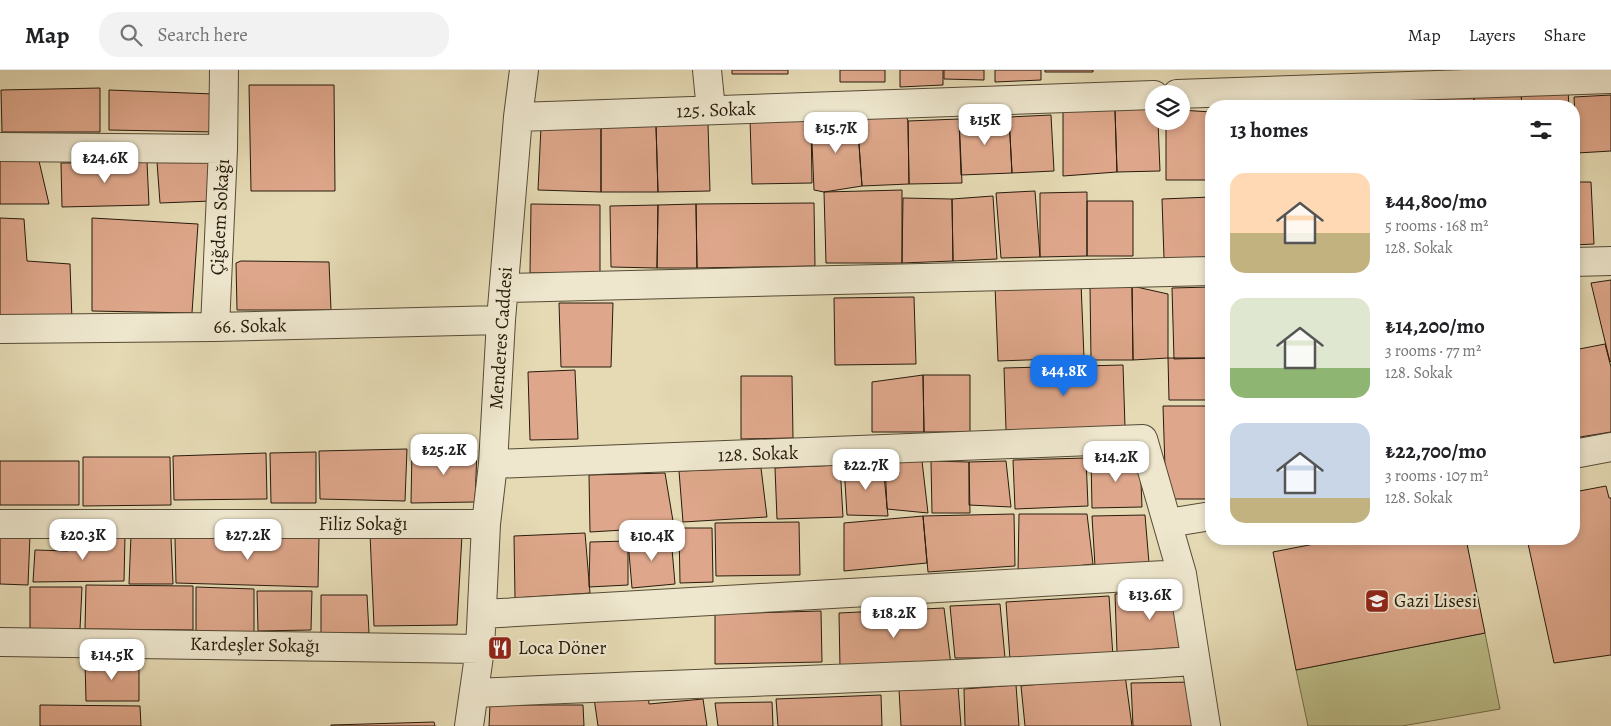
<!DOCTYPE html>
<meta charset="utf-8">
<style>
body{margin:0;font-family:Alegreya,serif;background:#f2f2f2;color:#202124;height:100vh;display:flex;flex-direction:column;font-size:19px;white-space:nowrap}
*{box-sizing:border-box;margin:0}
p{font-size:16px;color:#757577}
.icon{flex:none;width:28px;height:28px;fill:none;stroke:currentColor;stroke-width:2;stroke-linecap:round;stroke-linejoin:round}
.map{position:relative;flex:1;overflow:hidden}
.panel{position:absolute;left:1205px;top:30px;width:375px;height:445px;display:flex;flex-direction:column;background:#fff;border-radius:20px;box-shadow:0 2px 8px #0003}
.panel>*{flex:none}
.buttons{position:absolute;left:1145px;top:15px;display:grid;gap:10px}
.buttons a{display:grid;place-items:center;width:45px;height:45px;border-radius:50%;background:#fff;box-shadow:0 2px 8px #0003;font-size:25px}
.price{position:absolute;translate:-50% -42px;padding:0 11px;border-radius:10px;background:#fff;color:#222;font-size:16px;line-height:32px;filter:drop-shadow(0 1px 2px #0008)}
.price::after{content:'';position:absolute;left:50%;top:30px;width:15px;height:11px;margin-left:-8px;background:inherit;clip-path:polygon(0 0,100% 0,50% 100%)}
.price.on{background:#1a73e8;color:#fff}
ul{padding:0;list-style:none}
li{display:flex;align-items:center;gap:15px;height:125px;padding:0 25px}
li span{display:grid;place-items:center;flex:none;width:140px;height:100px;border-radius:15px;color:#555}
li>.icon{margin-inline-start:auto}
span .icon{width:60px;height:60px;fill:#fffc;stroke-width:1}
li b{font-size:21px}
h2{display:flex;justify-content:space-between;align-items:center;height:60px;padding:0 25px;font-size:21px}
header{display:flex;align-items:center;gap:30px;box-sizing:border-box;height:70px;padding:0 25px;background:#fff;border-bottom:1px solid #e0e0e0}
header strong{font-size:24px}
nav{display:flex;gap:28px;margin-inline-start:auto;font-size:18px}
.search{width:350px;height:45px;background:#f2f2f2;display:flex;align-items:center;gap:12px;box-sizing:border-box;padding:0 18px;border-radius:20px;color:#757577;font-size:19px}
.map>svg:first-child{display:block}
</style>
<header>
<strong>Map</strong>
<div class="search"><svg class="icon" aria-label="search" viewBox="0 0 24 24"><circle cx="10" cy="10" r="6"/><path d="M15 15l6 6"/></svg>Search here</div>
<nav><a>Map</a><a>Layers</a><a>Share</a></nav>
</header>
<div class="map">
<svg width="1611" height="656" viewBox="0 0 1611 656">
<rect width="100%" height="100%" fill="#e5dab4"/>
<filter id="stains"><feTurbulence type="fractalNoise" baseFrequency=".004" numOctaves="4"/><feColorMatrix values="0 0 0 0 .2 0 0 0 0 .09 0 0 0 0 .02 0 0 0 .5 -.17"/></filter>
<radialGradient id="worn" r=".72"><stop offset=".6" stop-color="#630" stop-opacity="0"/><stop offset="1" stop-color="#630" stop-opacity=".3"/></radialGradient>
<path fill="#bbbe89" stroke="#716c4a" d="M 1485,563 L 1500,639 L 1402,656 L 1308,656 L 1296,600 Z"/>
<path fill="#dea78b" stroke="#271b0c" d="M 732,0 L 788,0 L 788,4 L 732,4 Z
M 840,0 L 885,0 L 885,12 L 840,12 Z
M 900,0 L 943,0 L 943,15 L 900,17 Z
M 944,0 L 984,0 L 984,10 L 944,9 Z
M 995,0 L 1041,0 L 1041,10 L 995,12 Z
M 1045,0 L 1093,0 L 1093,2 L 1045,2 Z
M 249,15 L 334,15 L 335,121 L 251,121 Z
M 100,18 L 100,62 L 2,62 L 1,20 Z
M 109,20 L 214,24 L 215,62 L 109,60 Z
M 1568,21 L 1569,36 L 1522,36 L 1521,23 Z
M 1521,23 L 1522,36 L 1474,36 L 1474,24 Z
M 1474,24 L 1474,36 L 1421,36 L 1420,27 Z
M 1611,25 L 1611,81 L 1577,83 L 1574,27 Z
M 1420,27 L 1421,36 L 1321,36 L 1320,31 Z
M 1154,38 L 1154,51 L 1158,51 L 1160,101 L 1117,102 L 1115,40 Z
M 1063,40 L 1115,40 L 1117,102 L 1063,106 Z
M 1181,40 L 1211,42 L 1211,110 L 1166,110 L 1166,51 L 1181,51 Z
M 905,43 L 908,51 L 909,114 L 862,116 L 857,47 Z
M 1051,45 L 1054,101 L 1012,103 L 1009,47 Z
M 857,47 L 862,116 L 824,122 L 814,120 L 811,49 Z
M 1009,47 L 1012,103 L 961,105 L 959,49 Z
M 750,49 L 811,49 L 812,113 L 752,114 Z
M 959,49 L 962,113 L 909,114 L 908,51 Z
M 708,54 L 710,121 L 658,122 L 656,56 Z
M 656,56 L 658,122 L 601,122 L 601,58 Z
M 541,57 L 601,58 L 601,122 L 538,120 Z
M 0,91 L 39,91 L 49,134 L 0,134 Z
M 147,92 L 149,135 L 62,137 L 61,93 Z
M 157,92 L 210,92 L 211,131 L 160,133 Z
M 1574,112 L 1591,112 L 1594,174 L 1574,175 Z
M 902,120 L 902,193 L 826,193 L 824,122 Z
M 1035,121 L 1040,187 L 1001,188 L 996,123 Z
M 1087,122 L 1087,186 L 1040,187 L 1040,123 Z
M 993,126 L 997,189 L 953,191 L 952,129 Z
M 1211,127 L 1211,187 L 1164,188 L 1162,129 Z
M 903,128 L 952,129 L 953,191 L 902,193 Z
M 1087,131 L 1133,131 L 1133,186 L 1087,186 Z
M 814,133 L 815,196 L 697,198 L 696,134 Z
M 531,134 L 600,135 L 600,203 L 530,203 Z
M 696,134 L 697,198 L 657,198 L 658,135 Z
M 658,135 L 657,198 L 611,197 L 610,136 Z
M 0,148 L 24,149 L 27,191 L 70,194 L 72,251 L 0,250 Z
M 92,148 L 198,154 L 192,243 L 92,241 Z
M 241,191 L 329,192 L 331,240 L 237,240 L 236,193 Z
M 1611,210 L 1611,291 L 1610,292 L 1591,213 Z
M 1081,213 L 1084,288 L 998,291 L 995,216 Z
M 1132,216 L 1133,290 L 1091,290 L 1090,217 Z
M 1132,216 L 1168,224 L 1168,288 L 1133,290 Z
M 1211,217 L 1211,288 L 1174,289 L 1172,218 Z
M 914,227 L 916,294 L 835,295 L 834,228 Z
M 559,233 L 613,233 L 611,297 L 561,297 Z
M 1605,274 L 1611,297 L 1611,362 L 1574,368 L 1574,280 Z
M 1168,288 L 1211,288 L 1211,330 L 1169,330 Z
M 1123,295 L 1125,357 L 1006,360 L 1004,298 Z
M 575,300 L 578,369 L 530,370 L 528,302 Z
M 923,305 L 924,362 L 872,362 L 872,312 Z
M 923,305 L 970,305 L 970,362 L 924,362 Z
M 741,306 L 792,306 L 793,368 L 741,369 Z
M 1163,336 L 1211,336 L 1211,429 L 1166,429 Z
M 407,379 L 405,431 L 320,429 L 319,381 Z
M 412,379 L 477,380 L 475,432 L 411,433 Z
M 316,382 L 316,433 L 271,433 L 270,383 Z
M 266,383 L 267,429 L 174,430 L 173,386 Z
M 83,387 L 170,387 L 171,435 L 83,436 Z
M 1140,387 L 1142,437 L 1092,438 L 1091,388 Z
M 1086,388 L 1088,436 L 1015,439 L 1013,390 Z
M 0,391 L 79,391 L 79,435 L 0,435 Z
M 885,391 L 922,391 L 928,443 L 887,439 Z
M 931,391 L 969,392 L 970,443 L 932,443 Z
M 1006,391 L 1011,437 L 969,435 L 969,392 Z
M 840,395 L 843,447 L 777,449 L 775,398 Z
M 883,395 L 888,446 L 847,445 L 844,396 Z
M 761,398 L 767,447 L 683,452 L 679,401 Z
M 665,403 L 674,457 L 590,462 L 589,405 Z
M 1606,416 L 1609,428 L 1611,428 L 1611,585 L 1554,593 L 1527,469 L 1574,469 L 1574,422 Z
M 1014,444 L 1015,496 L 928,502 L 923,446 Z
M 1019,444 L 1087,444 L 1093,494 L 1018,503 Z
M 1145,445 L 1149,493 L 1095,496 L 1092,446 Z
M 923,446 L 927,493 L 844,501 L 844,453 Z
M 799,452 L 800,505 L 716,506 L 715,453 Z
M 679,458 L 712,458 L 713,512 L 680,513 Z
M 585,463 L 590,523 L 515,528 L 514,466 Z
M 0,464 L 30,465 L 28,515 L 0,514 Z
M 370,464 L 462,465 L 457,555 L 374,556 Z
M 71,465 L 125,465 L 124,511 L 33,512 L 35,480 L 68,481 Z
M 131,465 L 171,468 L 173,514 L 129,514 Z
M 319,467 L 318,517 L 176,513 L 175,468 Z
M 671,467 L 675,514 L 632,518 L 628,471 Z
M 1340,469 L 1466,469 L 1485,563 L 1296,600 L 1273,482 Z
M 628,471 L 628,515 L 589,517 L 590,472 Z
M 86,515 L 193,516 L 193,560 L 85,559 Z
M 30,517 L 82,517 L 80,559 L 30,559 Z
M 196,517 L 254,519 L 254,563 L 196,562 Z
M 1183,520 L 1186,577 L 1117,582 L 1115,524 Z
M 257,521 L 312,521 L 311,560 L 258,561 Z
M 321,525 L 367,525 L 369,563 L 321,563 Z
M 1109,526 L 1113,587 L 1010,590 L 1006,532 Z
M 1000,534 L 1005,588 L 955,588 L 950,536 Z
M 944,538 L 951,595 L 840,598 L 839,543 Z
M 821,541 L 822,592 L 715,594 L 715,544 Z
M 85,591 L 139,591 L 139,631 L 86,631 Z
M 1125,605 L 1132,656 L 1025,656 L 1021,616 Z
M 1196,612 L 1199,656 L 1133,656 L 1131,613 Z
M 1016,615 L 1019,656 L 965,656 L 964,619 Z
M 958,617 L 961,656 L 901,656 L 899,619 Z
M 648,622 L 649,634 L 703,629 L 707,656 L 598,656 L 594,628 Z
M 881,625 L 882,656 L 778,656 L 776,629 Z
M 772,632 L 773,656 L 718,656 L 715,633 Z
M 40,635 L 140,636 L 141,656 L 40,656 Z
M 490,635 L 583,635 L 584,656 L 489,656 Z
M 434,652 L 435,656 L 331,656 L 331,655 Z"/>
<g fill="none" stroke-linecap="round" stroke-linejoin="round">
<defs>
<path id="minor" d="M 707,0 L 711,40
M 1177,24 L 1611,9
M 518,47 L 1154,25
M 0,77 L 223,79 L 215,257
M 223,79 L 224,0
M 1574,192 L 1611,191
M 504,218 L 1211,201
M 0,259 L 215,257 L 501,250
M 1574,384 L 1611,377
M 493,394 L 1143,369 L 1182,504 L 1206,656
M 1168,453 L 1211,446
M 0,454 L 486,454
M 482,544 L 1182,504
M 0,572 L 480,579
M 474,623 C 714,612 955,607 1195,591
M 469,656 L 480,579 L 486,454 L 493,394 L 501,250 L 518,47 L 524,0"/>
</defs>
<use href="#minor" stroke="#564b36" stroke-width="30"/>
<use href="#minor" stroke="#eee7ce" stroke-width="28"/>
</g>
<defs>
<symbol id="school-square" viewBox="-11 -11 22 22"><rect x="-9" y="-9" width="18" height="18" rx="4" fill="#8f2418" stroke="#eee7ce"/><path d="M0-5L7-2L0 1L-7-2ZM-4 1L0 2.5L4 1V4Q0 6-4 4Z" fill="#fff"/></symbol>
<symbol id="restaurant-square" viewBox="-11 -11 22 22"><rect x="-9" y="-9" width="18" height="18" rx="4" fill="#8f2418" stroke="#eee7ce"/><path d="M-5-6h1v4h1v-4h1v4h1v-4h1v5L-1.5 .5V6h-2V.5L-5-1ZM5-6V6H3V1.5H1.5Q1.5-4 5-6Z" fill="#fff"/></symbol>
</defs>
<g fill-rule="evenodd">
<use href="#school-square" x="1363" y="517" width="28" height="28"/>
<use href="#restaurant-square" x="486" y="564" width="28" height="28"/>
</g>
<g text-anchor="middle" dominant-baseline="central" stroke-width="4.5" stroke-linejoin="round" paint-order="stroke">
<g font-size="19" fill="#271b0c" stroke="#eee7ce">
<text transform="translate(716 40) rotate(-2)">125. Sokak</text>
<text transform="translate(220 147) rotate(-87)">Çiğdem Sokağı</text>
<text transform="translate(250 256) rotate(-1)">66. Sokak</text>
<text transform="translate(501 268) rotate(-86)">Menderes Caddesi</text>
<text transform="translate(758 384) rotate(-2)">128. Sokak</text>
<text x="363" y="454">Filiz Sokağı</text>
<text transform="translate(255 575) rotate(1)">Kardeşler Sokağı</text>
</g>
<g font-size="19" fill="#271b0c" stroke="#eee7ce" text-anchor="start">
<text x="1394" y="531">Gazi Lisesi</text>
<text x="518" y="578">Loca Döner</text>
</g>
</g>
<rect width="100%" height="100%" filter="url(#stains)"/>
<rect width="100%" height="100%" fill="url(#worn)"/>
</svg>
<div class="buttons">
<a><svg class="icon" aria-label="layers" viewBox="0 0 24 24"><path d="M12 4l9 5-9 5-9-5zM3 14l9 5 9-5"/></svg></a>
</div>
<b class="price" style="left:985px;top:76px">₺15K</b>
<b class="price" style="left:836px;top:84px">₺15.7K</b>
<b class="price" style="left:105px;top:114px">₺24.6K</b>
<b class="price on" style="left:1064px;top:327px">₺44.8K</b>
<b class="price" style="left:444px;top:406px">₺25.2K</b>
<b class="price" style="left:1116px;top:413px">₺14.2K</b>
<b class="price" style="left:866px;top:421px">₺22.7K</b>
<b class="price" style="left:83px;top:491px">₺20.3K</b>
<b class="price" style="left:248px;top:491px">₺27.2K</b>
<b class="price" style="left:652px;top:492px">₺10.4K</b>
<b class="price" style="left:1150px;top:551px">₺13.6K</b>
<b class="price" style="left:894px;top:569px">₺18.2K</b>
<b class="price" style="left:112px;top:611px">₺14.5K</b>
<section class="panel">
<h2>13 homes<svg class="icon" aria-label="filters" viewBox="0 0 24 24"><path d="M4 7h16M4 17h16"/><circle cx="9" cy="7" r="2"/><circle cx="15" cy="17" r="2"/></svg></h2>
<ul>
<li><span style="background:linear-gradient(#ffd9b3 60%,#c2b280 0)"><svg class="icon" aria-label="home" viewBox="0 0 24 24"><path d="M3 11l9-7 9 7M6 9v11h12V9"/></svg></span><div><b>₺44,800/mo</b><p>5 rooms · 168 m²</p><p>128. Sokak</p></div></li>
<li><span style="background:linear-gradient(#dfe7d0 70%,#8fb573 0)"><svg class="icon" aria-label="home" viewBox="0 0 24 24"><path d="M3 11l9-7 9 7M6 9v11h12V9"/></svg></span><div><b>₺14,200/mo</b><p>3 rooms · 77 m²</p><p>128. Sokak</p></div></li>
<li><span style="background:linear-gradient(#c9d6e8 75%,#c2b280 0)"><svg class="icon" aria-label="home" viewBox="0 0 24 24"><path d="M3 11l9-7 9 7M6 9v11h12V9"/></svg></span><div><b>₺22,700/mo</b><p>3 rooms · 107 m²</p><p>128. Sokak</p></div></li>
</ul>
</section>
</div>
